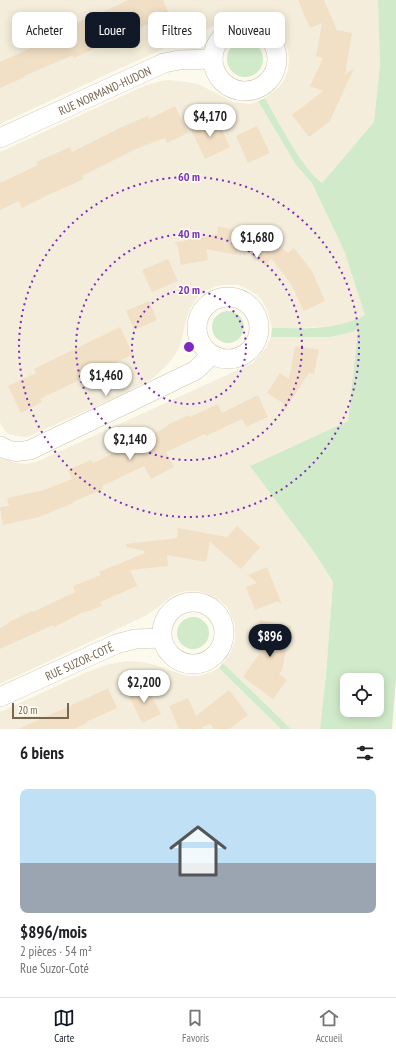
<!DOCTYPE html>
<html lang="fr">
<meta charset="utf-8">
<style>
body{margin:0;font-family:"PT Sans Narrow",sans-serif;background:#f2f2f2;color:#202124;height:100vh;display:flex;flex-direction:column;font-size:15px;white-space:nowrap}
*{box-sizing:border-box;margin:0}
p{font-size:13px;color:#757577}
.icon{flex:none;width:22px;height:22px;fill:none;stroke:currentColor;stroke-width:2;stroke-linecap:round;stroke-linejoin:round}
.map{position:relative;height:729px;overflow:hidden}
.sheet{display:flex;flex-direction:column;background:#fff;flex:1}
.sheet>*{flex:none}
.guide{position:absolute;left:12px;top:12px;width:372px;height:36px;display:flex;gap:8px}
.controls{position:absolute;left:340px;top:673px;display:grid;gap:8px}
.controls a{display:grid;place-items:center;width:44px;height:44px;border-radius:8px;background:#fff;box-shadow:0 2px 10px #0003;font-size:20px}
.scale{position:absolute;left:12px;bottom:10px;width:57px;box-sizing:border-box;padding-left:4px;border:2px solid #78664f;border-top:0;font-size:11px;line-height:14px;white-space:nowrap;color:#78664f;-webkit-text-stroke:3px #fffcf3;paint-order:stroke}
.price{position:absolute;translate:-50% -34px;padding:0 9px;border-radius:14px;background:#fff;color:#222;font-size:13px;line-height:26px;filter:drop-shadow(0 1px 2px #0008)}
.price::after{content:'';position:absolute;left:50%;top:24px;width:12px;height:9px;margin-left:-6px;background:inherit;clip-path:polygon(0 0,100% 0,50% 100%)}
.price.on{background:#111827;color:#fff}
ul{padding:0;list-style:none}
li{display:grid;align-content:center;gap:8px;height:212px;padding:0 20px}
li span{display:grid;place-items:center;height:124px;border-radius:8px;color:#555}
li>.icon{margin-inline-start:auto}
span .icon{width:72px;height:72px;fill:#fffc;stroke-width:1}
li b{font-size:17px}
h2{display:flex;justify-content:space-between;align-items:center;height:48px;padding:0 20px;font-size:17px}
.pill{padding:0 14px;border-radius:8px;background:#fff;box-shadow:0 2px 10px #0003;font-size:14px;line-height:36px}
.pill.on{background:#111827;color:#fff}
.menu{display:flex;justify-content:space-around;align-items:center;height:56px;border-top:1px solid #e0e0e0;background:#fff;font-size:11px;color:#757577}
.menu a{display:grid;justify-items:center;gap:2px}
.menu .on{color:#111827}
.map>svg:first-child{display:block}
</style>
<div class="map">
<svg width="396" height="729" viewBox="0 0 396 729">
<rect width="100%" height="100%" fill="#fcfaed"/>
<path fill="#f4eddb" d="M 0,0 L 377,0 L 378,1 L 380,64 L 374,122 L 322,183 L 313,175 L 306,166 L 289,141 L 265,98 L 279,87 L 284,80 L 288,70 L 289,59 L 288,50 L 283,39 L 279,31 L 269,22 L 262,19 L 250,16 L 238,16 L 228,18 L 209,28 L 127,65 L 0,124 Z
M 169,80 L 187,82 L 198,84 L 210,90 L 233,102 L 250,104 L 258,101 L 296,165 L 312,183 L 345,253 L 366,315 L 353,321 L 335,326 L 299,328 L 272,328 L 268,312 L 263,302 L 257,295 L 246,288 L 238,285 L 223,285 L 216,286 L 200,294 L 190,309 L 186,320 L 181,342 L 177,352 L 168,364 L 153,378 L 119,396 L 27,437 L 16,436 L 8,434 L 3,428 L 0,422 L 0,152 L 144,86 L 161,81 Z
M 358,328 L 348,421 L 250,466 L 314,552 L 333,582 L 326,674 L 320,729 L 291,729 L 223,663 L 231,652 L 233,646 L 235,641 L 235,625 L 228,608 L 221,601 L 208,594 L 198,591 L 186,591 L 176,594 L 169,598 L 157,608 L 145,616 L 0,684 L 0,458 L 16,463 L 26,464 L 36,462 L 43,459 L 253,363 L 266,348 L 271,337 L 330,337 L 349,333 Z
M 127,661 L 142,662 L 156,665 L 183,675 L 191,676 L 199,676 L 211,672 L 219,668 L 281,729 L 0,729 L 0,712 L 87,672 L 106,665 Z"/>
<path fill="#d1ebca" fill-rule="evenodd" d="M 377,0 L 396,0 L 396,679 L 392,729 L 320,729 L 326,674 L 333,582 L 314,552 L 250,466 L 348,421 L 358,329 L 349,333 L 330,337 L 271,337 L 272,328 C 305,328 335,331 365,315 L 345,253 L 312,183 L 296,165 L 258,101 L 265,98 C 276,117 286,137 298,155 C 305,165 312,175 322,183 L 374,122 L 380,64 L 378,1 ZM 347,680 L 377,680 L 377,710 L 347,710 Z
M227 59a18 18 0 1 1 36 0a18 18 0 1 1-36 0Z
M212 327a16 16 0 1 1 32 0a16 16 0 1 1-32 0Z
M177 633a16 16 0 1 1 32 0a16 16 0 1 1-32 0Z
M 223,663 L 291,729 L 281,729 L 219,668 Z"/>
<path fill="#f1e0c5" d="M 128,0 L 163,0 L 169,14 L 74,58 L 73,55 L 24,76 L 25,77 L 0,88 L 0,62 L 63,34 L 61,30 L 83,20 L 84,21 Z
M 298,0 L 324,0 L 337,30 L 352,33 L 345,75 L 354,68 L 330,121 L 309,137 L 292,115 L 323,91 L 310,86 L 323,58 L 316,56 L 322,23 L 310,28 Z
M 175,106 L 188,133 L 167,143 L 165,138 L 136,149 L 82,176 L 84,179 L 50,194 L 22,208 L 19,201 L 0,210 L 0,183 L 38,165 L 36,162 L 70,147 L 72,152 L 124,126 L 148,116 L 149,119 Z
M 216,117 L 230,147 L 205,159 L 191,129 Z
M 257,126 L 270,153 L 248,163 L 236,136 Z
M 253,225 L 288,253 L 294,248 L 312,271 L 325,301 L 304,311 L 291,284 L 271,258 L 265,266 L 239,245 L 237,255 L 206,249 L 208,260 L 181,265 L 177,244 L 173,243 L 217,234 L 218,228 L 215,226 L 252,233 L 249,229 Z
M 168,259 L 178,281 L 152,292 L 142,270 Z
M 149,301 L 157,320 L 134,330 L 126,311 Z
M 120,327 L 133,354 L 40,399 L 42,402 L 21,413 L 8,386 L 36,373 L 34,369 Z
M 295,346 L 319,350 L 314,374 L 309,373 L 283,413 L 284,404 L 267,393 L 280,373 L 289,379 Z
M 258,395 L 268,417 L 246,427 L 242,419 L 206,436 L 205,434 L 166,452 L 174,467 L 151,479 L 144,466 L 102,486 L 103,489 L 73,502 L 73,503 L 39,517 L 3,525 L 0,507 L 9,506 L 7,498 L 44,490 L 72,479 L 68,470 L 91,460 L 93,463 L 144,439 L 168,426 L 167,425 L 189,415 L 190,417 L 218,404 L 222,413 Z
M 237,526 L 260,547 L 241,569 L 210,542 L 206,562 L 167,555 L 168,566 L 130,570 L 137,586 L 100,602 L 102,606 L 83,613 L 83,612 L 54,627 L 53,625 L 0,649 L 0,628 L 8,624 L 7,623 L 32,611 L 33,612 L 75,592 L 73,586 L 101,575 L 99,572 L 145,553 L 144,551 L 126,547 L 126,544 L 177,538 L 178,528 L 227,537 Z
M 267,567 L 282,605 L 278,601 L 255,610 L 246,587 L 257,583 L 248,575 Z
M 260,620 L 291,626 L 282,670 L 279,674 L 287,680 L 273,699 L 243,677 L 267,643 L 256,641 Z
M 146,685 L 161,714 L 142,723 L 128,694 Z
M 108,688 L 117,708 L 86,722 L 87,723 L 73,729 L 18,729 L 61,710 Z
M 229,690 L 248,715 L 229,729 L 214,729 L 210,724 L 202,727 L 202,729 L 179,729 L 169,706 L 188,698 L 196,716 Z"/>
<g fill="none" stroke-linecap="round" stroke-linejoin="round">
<defs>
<g id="minor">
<circle cx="245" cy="59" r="32"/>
<path id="s1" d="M 0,138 L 164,63 L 179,60 L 213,59"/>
<circle cx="228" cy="328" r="31"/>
<path d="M 0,446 C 12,453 17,452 30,450 L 188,374 L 196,370 L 211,355"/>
<circle cx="193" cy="633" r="31"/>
<path id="s2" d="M 0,697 L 116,644 L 135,639 L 162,638"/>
</g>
</defs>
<use href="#minor" stroke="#cfc5b1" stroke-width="20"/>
<use href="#minor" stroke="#fff" stroke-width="19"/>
</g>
<g fill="none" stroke="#7b2cbf" stroke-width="2" stroke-dasharray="2 4">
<circle cx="189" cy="347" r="57"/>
<circle cx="189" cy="347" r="113"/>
<circle cx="189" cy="347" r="170"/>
</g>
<g text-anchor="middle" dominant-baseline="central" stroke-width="3" stroke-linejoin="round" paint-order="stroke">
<g font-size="12" fill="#78664f" stroke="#fffcf3">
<text stroke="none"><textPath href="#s1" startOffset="115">RUE NORMAND-HUDON</textPath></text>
<text stroke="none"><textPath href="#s2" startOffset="87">RUE SUZOR-COTÉ</textPath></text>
</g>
</g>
<circle cx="189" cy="347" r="6" fill="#7b2cbf" stroke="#fffcf3" stroke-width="2"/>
<g font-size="12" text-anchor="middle" font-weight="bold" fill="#7b2cbf" stroke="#fffcf3" stroke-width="3" stroke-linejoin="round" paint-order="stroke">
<text x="189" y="181">60 m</text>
<text x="189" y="238">40 m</text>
<text x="189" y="294">20 m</text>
</g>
</svg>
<div class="controls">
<a><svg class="icon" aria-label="locate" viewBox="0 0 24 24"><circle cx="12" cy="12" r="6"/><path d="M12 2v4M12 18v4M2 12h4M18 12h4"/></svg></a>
</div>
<div class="scale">20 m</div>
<b class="price" style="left:210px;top:138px">$4,170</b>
<b class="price" style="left:257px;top:259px">$1,680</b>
<b class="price" style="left:106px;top:397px">$1,460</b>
<b class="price" style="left:130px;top:461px">$2,140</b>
<b class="price on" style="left:270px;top:658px">$896</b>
<b class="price" style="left:144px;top:704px">$2,200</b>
<div class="guide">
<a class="pill">Acheter</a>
<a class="pill on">Louer</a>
<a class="pill">Filtres</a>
<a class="pill">Nouveau</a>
</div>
</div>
<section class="sheet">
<h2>6 biens<svg class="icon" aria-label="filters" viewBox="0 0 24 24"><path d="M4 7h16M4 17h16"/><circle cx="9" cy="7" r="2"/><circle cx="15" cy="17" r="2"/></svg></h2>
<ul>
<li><span style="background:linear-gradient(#bfe0f5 60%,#9aa5b1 0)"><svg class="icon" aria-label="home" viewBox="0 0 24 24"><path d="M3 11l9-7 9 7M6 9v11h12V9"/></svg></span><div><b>$896/mois</b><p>2 pièces · 54 m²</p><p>Rue Suzor-Coté</p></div></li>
</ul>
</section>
<nav class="menu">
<a class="on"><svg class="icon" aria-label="map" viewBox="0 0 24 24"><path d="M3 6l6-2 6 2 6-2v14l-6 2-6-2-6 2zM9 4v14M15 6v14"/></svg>Carte</a>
<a><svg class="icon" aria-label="saved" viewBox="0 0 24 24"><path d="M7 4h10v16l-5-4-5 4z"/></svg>Favoris</a>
<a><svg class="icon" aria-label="home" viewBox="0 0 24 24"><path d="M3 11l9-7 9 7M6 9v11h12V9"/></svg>Accueil</a>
</nav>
